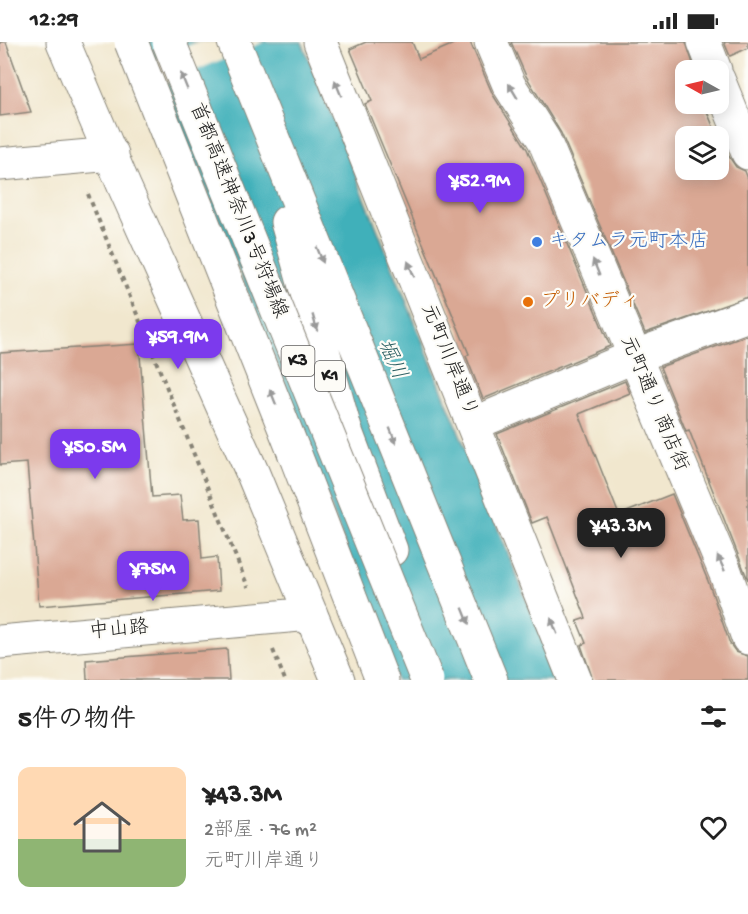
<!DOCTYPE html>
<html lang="ja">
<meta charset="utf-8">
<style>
body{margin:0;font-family:"Gochi Hand","Klee One",sans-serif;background:#f6f6f6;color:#222;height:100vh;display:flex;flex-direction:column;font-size:22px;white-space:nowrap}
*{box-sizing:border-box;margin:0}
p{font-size:20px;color:#767676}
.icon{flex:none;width:33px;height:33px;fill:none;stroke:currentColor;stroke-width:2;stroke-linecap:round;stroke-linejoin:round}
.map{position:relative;height:638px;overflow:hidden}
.side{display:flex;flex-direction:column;background:#fff;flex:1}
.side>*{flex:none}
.needle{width:39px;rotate:278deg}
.tools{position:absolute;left:675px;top:18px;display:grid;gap:12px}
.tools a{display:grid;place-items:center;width:54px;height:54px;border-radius:12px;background:#fff;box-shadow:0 3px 15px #0003;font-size:30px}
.price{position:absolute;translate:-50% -51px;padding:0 14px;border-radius:12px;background:#7c3aed;color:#fff;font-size:20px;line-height:39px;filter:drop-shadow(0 2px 3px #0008)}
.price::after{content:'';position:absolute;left:50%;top:36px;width:18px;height:14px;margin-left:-9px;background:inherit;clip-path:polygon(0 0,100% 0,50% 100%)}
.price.current{background:#222;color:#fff}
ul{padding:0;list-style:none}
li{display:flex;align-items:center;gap:18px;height:150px;padding:0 18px}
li+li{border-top:2px solid #e0e0e0}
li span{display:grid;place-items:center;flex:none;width:168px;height:120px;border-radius:12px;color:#555}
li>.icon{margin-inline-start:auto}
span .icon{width:72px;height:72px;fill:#fffc;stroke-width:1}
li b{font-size:26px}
h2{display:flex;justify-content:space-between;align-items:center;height:72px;padding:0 18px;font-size:26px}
.status{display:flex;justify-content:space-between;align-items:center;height:42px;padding:0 30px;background:#fff;direction:ltr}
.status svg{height:16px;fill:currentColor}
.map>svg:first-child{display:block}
</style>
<div class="status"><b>12:29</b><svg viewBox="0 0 49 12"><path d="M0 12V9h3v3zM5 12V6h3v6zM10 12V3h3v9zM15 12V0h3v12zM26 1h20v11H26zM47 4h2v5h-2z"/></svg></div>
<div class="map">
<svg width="748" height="638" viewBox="0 0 748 638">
<rect width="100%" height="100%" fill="#fdfcf7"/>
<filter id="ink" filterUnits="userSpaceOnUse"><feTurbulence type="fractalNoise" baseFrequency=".0167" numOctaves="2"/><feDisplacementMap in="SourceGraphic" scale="12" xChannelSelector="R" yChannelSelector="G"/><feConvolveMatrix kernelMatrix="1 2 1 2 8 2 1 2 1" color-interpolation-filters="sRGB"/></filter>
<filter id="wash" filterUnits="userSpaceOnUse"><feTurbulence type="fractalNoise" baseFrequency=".008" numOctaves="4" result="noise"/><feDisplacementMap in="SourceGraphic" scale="24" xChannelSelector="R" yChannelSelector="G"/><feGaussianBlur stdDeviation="1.35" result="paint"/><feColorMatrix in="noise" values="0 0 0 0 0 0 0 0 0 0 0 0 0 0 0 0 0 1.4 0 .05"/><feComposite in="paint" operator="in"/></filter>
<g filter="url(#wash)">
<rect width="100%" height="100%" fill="#f1e7ce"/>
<path fill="#40b0ba" stroke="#2e666b" stroke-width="1.5" d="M 146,0 L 302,0 L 559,638 L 396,638 L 366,562 L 299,376 Z"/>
<path fill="#f1e7ce" d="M 197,0 L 264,0 L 161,43 L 151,20 Z"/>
<g id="blocks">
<path fill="#daa894" d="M 0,0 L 6,0 L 31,70 L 0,74 Z
M 366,0 L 412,0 L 419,17 L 458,0 L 470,0 L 493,53 L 527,107 L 610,304 L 483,357 L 466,314 L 469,312 L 365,62 L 372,59 L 350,7 Z
M 511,0 L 686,0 L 695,28 L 686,28 L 686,62 L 704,62 L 717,94 L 686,94 L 686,128 L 718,128 L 718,98 L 736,125 L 745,129 L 748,137 L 748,255 L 645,291 L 561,91 L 526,34 Z
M 724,0 L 748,0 L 748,6 L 730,14 Z
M 748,293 L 748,538 L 689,388 L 686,389 L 660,325 Z
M 139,302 L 152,455 L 180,453 L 183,478 L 199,477 L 202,517 L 217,515 L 219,549 L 39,564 L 27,421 L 0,423 L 0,311 Z
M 625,339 L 630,351 L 579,372 L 619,473 L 672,452 L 708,539 L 730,602 L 736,610 L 748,614 L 748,638 L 593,638 L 581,603 L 586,601 L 577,579 L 586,576 L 566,524 L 547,475 L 532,481 L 497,392 Z
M 227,607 L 229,638 L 87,638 L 86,618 Z"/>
</g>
</g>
<g filter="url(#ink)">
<use href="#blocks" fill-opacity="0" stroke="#868275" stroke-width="1.5"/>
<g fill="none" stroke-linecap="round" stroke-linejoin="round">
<defs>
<path id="minor" d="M 63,0 L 124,144 L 253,432 L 338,638
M 320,0 L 575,638
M 491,0 L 509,43 L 544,98 L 726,532 L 748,596
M 704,0 L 715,28
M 718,37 L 748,111
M 0,122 L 112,112
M 473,382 L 633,315 L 748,273
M 0,600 L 311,572"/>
<path id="highway" d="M 234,0 L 491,638
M 287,180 L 345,387 L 391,508
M 294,410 L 382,638"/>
</defs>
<use href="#minor" stroke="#868275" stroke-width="35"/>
<use href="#highway" stroke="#868275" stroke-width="35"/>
<path stroke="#868275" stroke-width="4" stroke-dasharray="4.5 4.5" stroke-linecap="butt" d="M 88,152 L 248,545
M 273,608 L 285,638"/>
<use href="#minor" stroke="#fff" stroke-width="33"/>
<use href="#highway" stroke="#fff" stroke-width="33"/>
<defs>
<path id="highway-bridge" d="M 131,0 L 294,410
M 169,0 L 427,638"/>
</defs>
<use href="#highway-bridge" stroke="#868275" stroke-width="35" stroke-linecap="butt"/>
<use href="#highway-bridge" stroke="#fff" stroke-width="33"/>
</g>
<defs><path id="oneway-solid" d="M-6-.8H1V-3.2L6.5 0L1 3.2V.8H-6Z" transform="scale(1.5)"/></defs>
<g fill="#999">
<use href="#oneway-solid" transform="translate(184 39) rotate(-112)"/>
<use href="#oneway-solid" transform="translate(338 46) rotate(-112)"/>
<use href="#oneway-solid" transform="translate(513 49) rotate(-121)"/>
<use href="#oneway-solid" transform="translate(320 213) rotate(68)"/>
<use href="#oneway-solid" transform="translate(596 225) rotate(-112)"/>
<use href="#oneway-solid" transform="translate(411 227) rotate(-112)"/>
<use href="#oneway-solid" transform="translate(315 281) rotate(74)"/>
<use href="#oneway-solid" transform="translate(273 355) rotate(-112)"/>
<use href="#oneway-solid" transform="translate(393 394) rotate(68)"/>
<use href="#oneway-solid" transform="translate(721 521) rotate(-115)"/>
<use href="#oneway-solid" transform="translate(466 574) rotate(68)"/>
<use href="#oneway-solid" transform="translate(554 584) rotate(-112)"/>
</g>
</g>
<circle fill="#3f7fe0" stroke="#fdfcf7" stroke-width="2" cx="537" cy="200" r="6"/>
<circle fill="#e8710a" stroke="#fdfcf7" stroke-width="2" cx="528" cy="260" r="6"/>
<g text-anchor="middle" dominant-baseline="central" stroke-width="4.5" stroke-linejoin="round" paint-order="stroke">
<g fill="#fdfcf7" stroke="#605f5e" stroke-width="1.5">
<rect x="281.5" y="304" width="33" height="30" rx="4.5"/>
<rect x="315" y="319" width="30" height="30" rx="4.5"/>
</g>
<g font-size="18" font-weight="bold" fill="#1c1c1c">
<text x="298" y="319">K3</text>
<text x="330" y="334">K1</text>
</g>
<g font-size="20" fill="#1c1c1c" stroke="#fdfcf7">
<text transform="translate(237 169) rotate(68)">首都高速神奈川3号狩場線</text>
<text transform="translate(448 319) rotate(68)">元町川岸通り</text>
<text transform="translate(653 362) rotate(67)">元町通り 商店街</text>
<text transform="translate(119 589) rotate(-5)">中山路</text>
</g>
<g font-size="20" fill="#366cbe" stroke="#fdfcf7" text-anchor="start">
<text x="549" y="200">キタムラ元町本店</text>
</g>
<g font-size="20" fill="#c56008" stroke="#fdfcf7" text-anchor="start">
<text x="540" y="260">プリバディ</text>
</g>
<g font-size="21" font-style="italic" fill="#2c5f63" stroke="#fdfcf7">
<text transform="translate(390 318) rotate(65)">堀川</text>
</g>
</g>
</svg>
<div class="tools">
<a><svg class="needle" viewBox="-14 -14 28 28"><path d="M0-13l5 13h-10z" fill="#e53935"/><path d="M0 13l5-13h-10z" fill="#767676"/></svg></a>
<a><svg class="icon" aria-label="layers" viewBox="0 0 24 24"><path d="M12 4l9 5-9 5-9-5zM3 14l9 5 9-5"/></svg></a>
</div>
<b class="price" style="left:480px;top:172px">¥52.9M</b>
<b class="price" style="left:178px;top:328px">¥59.9M</b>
<b class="price" style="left:95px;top:438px">¥50.5M</b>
<b class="price current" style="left:621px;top:517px">¥43.3M</b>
<b class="price" style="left:153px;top:560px">¥75M</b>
</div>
<section class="side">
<h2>5件の物件<svg class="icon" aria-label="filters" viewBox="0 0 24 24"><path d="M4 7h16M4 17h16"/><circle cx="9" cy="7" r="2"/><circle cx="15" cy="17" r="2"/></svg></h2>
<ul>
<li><span style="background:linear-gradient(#ffd9b3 60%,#8fb573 0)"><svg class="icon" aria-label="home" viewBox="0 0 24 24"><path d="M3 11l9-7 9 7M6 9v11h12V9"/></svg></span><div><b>¥43.3M</b><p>2部屋 · 76 m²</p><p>元町川岸通り</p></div><svg class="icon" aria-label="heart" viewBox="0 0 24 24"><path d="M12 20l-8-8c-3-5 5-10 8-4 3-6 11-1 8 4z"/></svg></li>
</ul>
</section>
